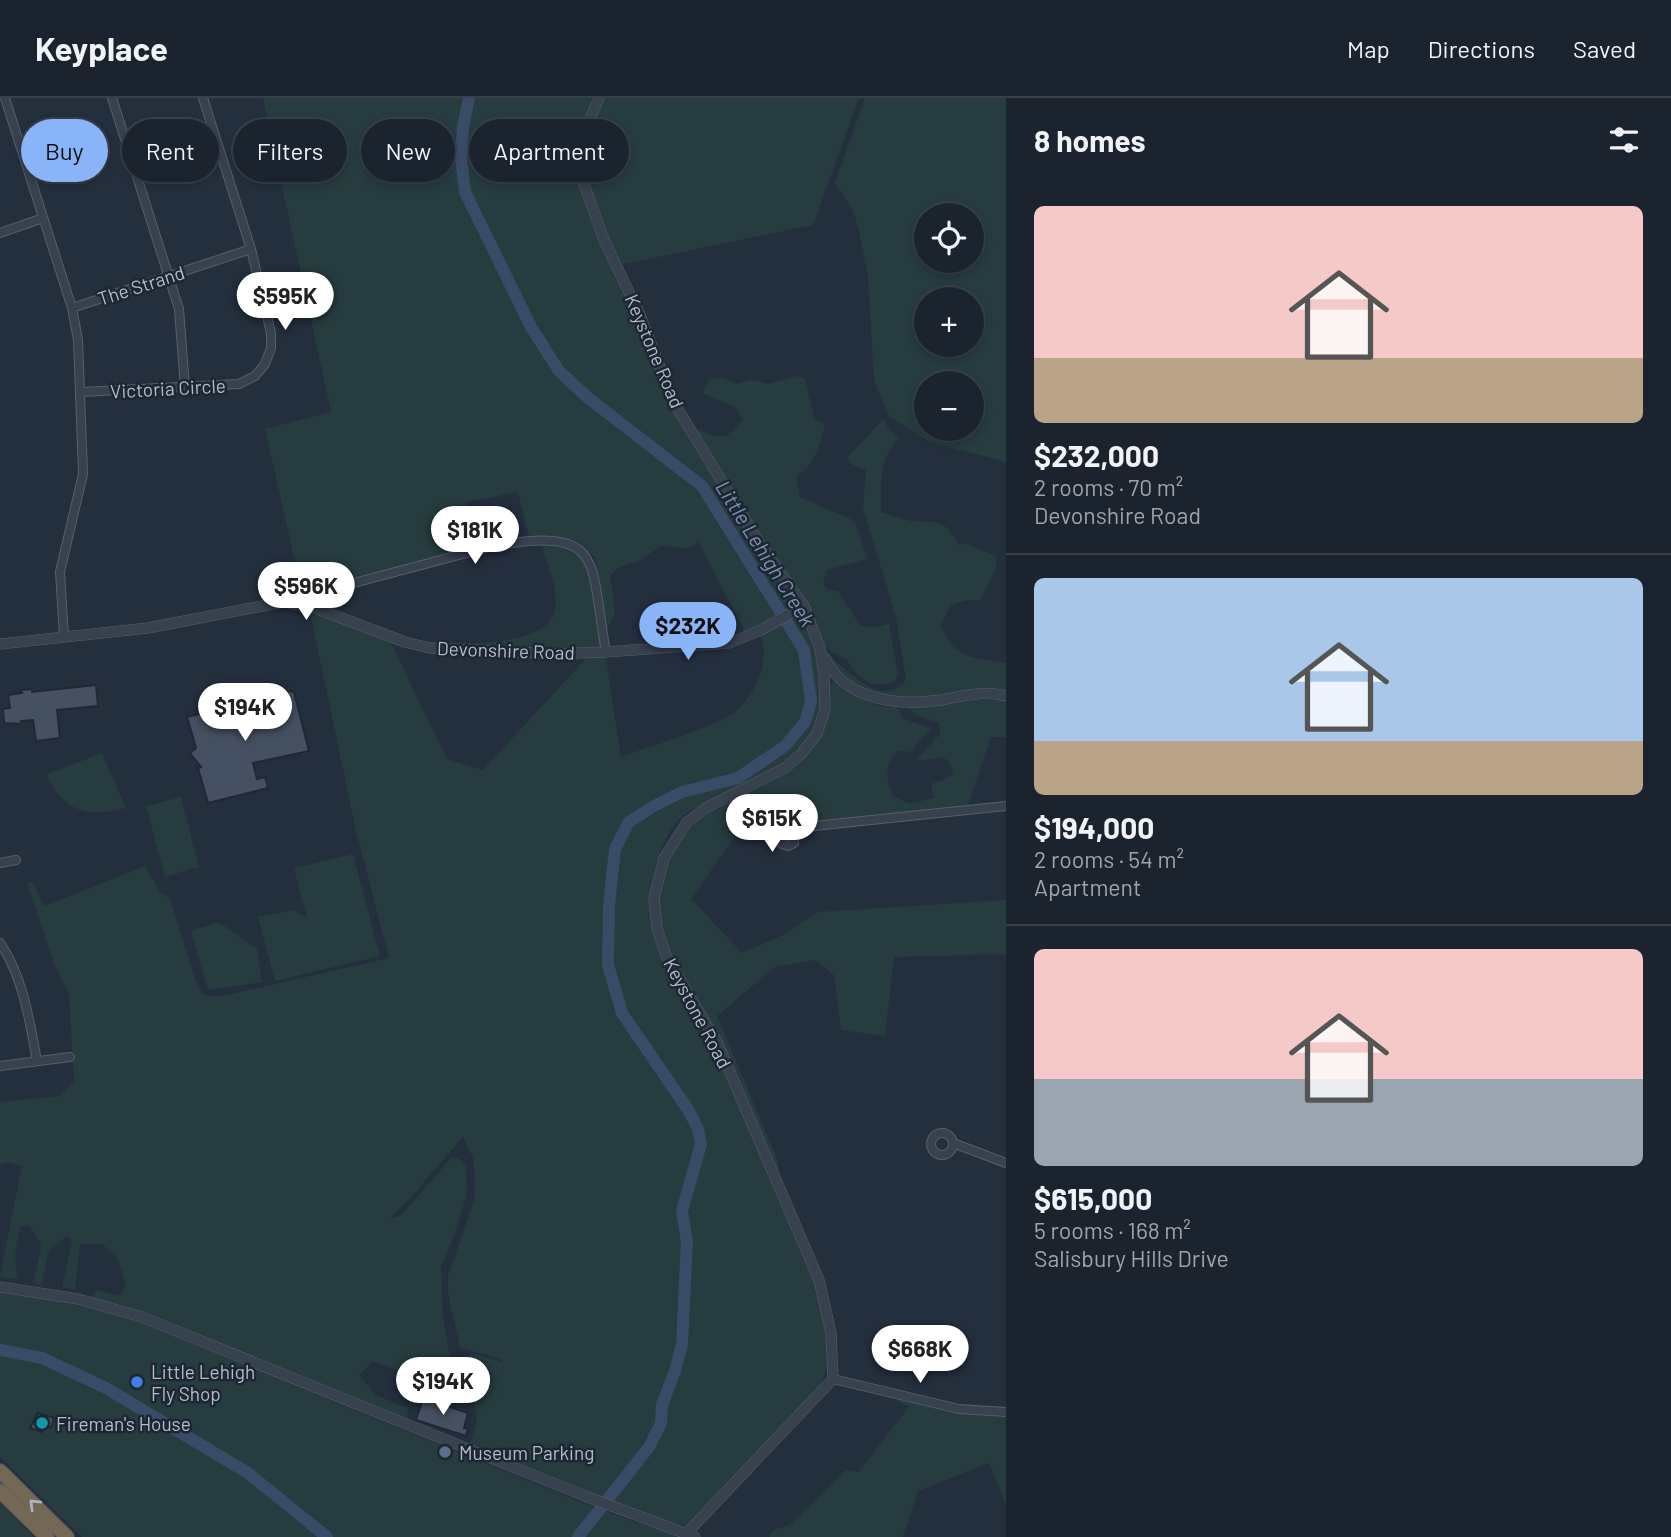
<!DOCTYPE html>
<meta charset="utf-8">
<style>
body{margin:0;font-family:Barlow,sans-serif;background:#242b36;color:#f1f3f6;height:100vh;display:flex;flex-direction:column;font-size:26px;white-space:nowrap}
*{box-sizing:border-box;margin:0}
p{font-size:23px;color:#a0a4aa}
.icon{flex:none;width:38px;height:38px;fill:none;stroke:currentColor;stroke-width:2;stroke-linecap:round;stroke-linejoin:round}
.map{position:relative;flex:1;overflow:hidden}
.drawer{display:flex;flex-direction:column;background:#1b232e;width:665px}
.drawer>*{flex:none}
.hud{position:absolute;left:21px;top:21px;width:665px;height:63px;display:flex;gap:14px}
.fabs{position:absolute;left:914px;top:105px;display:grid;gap:14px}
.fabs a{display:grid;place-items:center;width:70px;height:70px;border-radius:50%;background:#1b232e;box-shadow:0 4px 10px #0003,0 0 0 2px #39404a;font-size:35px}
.price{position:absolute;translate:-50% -60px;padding:0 16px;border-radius:24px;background:#fff;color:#222;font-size:23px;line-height:46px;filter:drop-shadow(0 2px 4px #0008)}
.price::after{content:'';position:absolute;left:50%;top:42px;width:21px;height:16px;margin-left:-10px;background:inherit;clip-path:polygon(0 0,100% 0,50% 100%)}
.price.selected{background:#8ab4f8;color:#111}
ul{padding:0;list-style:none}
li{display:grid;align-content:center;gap:14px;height:371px;padding:0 28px}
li+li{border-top:2px solid #39404a}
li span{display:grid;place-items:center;height:217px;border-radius:10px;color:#555}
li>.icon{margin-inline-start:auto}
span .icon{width:126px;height:126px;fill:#fffc;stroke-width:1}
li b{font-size:30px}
h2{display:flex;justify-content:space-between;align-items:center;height:84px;padding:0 28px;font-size:30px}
.chip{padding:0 24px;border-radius:32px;background:#1b232e;box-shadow:0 4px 10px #0003,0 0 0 2px #39404a;font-size:24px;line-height:63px}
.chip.selected{background:#8ab4f8;color:#111}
header{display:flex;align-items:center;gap:42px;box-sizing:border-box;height:98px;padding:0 35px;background:#1b232e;border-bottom:2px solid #39404a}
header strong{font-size:33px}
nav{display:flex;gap:38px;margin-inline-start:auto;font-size:24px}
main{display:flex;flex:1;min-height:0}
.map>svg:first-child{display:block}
</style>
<header>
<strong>Keyplace</strong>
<nav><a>Map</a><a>Directions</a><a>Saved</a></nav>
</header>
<main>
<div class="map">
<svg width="1006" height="1439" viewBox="0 0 1006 1439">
<rect width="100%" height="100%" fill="#242f3e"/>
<path fill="#263c3f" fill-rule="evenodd" d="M 263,0 L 592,0 L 578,40 L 577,70 L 657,275 L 796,502 L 796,508 L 746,535 L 698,444 L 689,450 L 660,448 L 642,462 L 620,469 L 610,477 L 615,515 L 605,534 L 595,459 L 573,444 L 529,439 L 518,394 L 466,404 L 475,449 L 302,495 L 265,331 L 331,314 Z
M 605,0 L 859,0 L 813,127 L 619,167 C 601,126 577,80 587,34 C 589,23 600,11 605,0 Z
M 865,0 L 1006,0 L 1006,364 L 929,344 L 888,317 L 874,282 L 868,178 L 860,138 L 853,112 L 835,85 ZM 926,117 L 971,117 L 971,163 L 926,163 ZM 926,201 L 971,201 L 971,247 L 926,247 ZM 971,285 L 971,331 L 926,331 L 926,285 Z
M 796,278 L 805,280 L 814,320 L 825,327 L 817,355 L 808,369 L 796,380 L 800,399 L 855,423 L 867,461 L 827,472 L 823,485 L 828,493 L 837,492 L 860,527 L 873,530 L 889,526 L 898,576 L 895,584 L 887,587 L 869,585 L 858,577 L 847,562 L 825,549 L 806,504 L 763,444 L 696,331 C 720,340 726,344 743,321 L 733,308 L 703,295 L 709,281 L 724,279 L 736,286 L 752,282 L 769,286 Z
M 884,320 L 888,330 L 899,341 C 878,361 881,387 881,414 L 910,423 L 934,424 L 946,429 L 959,447 L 965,445 L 996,458 L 996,471 L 980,503 L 969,502 L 950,507 L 941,528 C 955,562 973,559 1006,565 L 1006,594 C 979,587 968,593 943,598 C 932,600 921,599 910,599 C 868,598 849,593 825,555 C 847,569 879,613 906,582 L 896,519 L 863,410 L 866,372 L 853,367 L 847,360 Z
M 541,447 C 558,449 576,450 588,463 L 602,547 L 598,551 C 538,554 473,554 414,543 C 444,546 543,552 554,515 C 560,493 548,468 541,447 Z
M 310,514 L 390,543 L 447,661 L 483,672 L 590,556 L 605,555 L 621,659 C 653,647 700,634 729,618 C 753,604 772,562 760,537 L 802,515 C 814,543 830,593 820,623 C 810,652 775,673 750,685 C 728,696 703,703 683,718 C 663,733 648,786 650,810 C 653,863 691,903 714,948 C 728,974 738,1003 749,1031 C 771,1083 793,1135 816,1186 C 824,1218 838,1263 817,1292 L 687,1427 L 675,1427 L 547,1381 L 470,1347 L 477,1320 L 462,1259 L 474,1256 L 501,1264 L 502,1261 L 460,1250 L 448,1195 L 448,1178 L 474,1103 L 475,1081 L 473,1060 L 463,1039 L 404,1107 L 390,1119 L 396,1120 L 406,1112 L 451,1060 L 458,1059 L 466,1069 L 467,1096 L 454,1138 L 441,1169 L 443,1220 L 449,1253 L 457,1276 L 456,1288 L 413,1278 L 373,1263 L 359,1277 L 375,1297 L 408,1310 L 407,1320 L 123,1207 L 92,1201 L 96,1192 L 119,1198 L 126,1188 L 118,1160 L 102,1146 L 80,1146 L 75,1192 L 62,1189 L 72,1144 L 67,1138 L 49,1152 L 41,1187 L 33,1184 L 42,1146 L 29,1127 L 20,1129 L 15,1156 L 17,1181 L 0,1179 L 22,1068 L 8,1064 L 0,1066 L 0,1004 L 59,998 L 74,983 L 69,895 L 56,871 L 27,784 L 33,785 L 44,808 L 145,768 L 160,794 L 170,801 L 197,887 L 205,897 L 218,899 L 389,860 L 356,733 Z
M 835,584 C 854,597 873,611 897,609 L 904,621 L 931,630 L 910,654 L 898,653 C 883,667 886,679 893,697 L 909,706 L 934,700 L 931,686 L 946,681 L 954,674 L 950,665 L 943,659 L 918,663 L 917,661 L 940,636 L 939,625 L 917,618 L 906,608 C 940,608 972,598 1006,603 L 1006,639 L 991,639 L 968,707 L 885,719 L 791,724 L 735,738 L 691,801 L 742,855 L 785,836 L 818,814 L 1006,802 L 1006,856 L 894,859 L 885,938 L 841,932 L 834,877 L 815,862 L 775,869 L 717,918 L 778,1063 L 778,1077 L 667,851 L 658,813 L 658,794 L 673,750 L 698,721 L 782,678 L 803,660 L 822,638 L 828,616 L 828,587 Z
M 102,655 L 126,710 C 85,720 66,714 46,677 Z
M 181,699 L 199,769 L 165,779 L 146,708 Z
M 353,756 L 380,858 L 275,883 L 258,819 L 294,812 L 307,820 L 294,770 Z
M 219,824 L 257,851 L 262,884 L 208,892 L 191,833 Z
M 0,1193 L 47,1200 L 130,1220 L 578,1403 L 635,1424 L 686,1439 L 82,1439 L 0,1359 Z
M 897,1301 L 958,1315 L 1006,1319 L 1006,1406 L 989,1365 L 918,1393 L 903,1439 L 769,1439 L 774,1432 L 791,1426 L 846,1372 L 858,1374 L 909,1309 L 896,1303 Z
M 0,1405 L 34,1439 L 0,1439 Z"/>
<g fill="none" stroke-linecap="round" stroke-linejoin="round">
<path stroke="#394c67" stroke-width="12" d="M 469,0 L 463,29 L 461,60 L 465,94 L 531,229 L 559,273 L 587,299 L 702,388 L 804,552 L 811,604 L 805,624 L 785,648 L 738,680 L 682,694 L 654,708 L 629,724 L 615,751 L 609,807 L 608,867 L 622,915 L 689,1013 L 698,1031 L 701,1046 L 682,1113 L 687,1144 L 682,1246 L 675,1273 L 662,1307 L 661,1325 L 649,1349 L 578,1439
M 0,1252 L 42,1260 L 106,1290 L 248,1375 L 327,1439"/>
</g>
<path fill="#455162" stroke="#1f2835" stroke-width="2" d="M 96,587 L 98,608 L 57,612 L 60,640 L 36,643 L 33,622 L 21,623 L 21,626 L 4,625 L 3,611 L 10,610 L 8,597 L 22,595 L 21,592 L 32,591 L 32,594 Z
M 291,593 L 294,594 L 309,653 L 253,665 L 257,681 L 265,679 L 268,690 L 208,705 L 198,670 L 201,669 L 190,655 L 196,650 L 187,619 L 229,608 L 231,613 L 252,608 L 253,602 Z
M 423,1300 L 468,1315 L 464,1330 L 468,1331 L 466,1338 L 416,1322 Z
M 38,1315 L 54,1320 L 51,1330 L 44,1327 L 42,1334 L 30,1330 Z"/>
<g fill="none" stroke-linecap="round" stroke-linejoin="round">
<defs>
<path id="minor" d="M 5,0 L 72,210 L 78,242 L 83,376 L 60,474 L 64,539
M 112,0 L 179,211 L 185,290
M 0,135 L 43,120
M 72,210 L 251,151
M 81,294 L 239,286 L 255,278 L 265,266 L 271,250 L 271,235 L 251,151 L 203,0
M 286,503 L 493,448 C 607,428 589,463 606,554
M 793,735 L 794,745 L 788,748 L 782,746 L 781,737 L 785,733 L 793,735 L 814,728 L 1006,708
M 0,765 L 16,762
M 0,845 C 23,878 30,925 37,963
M 0,968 L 70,959
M931 1046a11 11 0 1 1 22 0a11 11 0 1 1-22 0Z
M 953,1045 L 1006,1065
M 833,1281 L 959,1311 L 1006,1314"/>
<path id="tertiary" d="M 599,0 L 582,39 L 581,65 L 584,86 L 604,142 L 640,217 L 673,303 L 760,446 L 804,508 L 820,550 L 824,576 L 825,611 L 817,636 L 802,655 L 785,670 L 704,711 L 687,724 L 664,760 L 654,800 L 657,830 L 666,858 L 717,944 L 819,1182 L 831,1235 L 833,1281 L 686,1436
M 0,546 L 148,530 L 283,504 L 312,509 L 405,544 L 430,550 L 554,556 L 606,554 L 729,545 L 759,533 L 804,508
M 825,560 C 845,603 899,608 941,602 C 964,598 982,592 1006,598
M 0,1189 L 78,1201 L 139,1218 L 582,1397 L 695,1439"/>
<path id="motorway" d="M 0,1373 L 67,1439
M 0,1393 L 47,1439"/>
</defs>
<use href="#minor" stroke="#565f6c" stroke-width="10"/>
<use href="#tertiary" stroke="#565f6c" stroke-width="11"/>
<use href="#motorway" stroke="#434c59" stroke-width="16"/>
<use href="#minor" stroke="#38414e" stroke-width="8"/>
<use href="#tertiary" stroke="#38414e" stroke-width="10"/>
<use href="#motorway" stroke="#746855" stroke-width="14"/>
</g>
<defs><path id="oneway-chevron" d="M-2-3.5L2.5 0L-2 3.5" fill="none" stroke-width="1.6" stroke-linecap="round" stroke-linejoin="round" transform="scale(1.75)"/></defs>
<use stroke="#aeb4bd" href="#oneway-chevron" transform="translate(34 1406) rotate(-135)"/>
<circle fill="#3f7fe0" stroke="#1d2633" stroke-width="2.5" cx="137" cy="1284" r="7"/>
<circle fill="#0f9aa8" stroke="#1d2633" stroke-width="2.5" cx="42" cy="1325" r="7"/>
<circle fill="#5c6f8a" stroke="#1d2633" stroke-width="2.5" cx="445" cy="1354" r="7"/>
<g text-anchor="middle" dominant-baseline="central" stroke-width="5" stroke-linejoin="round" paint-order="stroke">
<g font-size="19" fill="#b4bcc9" stroke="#1d2633">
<text transform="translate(141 187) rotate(-18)">The Strand</text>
<text transform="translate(655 253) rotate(67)">Keystone Road</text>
<text transform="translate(168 290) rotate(-3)">Victoria Circle</text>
<text transform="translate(506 552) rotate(2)">Devonshire Road</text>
<text transform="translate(698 915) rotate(62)">Keystone Road</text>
</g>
<g font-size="19" fill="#b4bcc9" stroke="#1d2633" text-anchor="start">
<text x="151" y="1273">Little Lehigh<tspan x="151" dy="22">Fly Shop</tspan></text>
<text x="56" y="1325">Fireman's House</text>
<text x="459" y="1354">Museum Parking</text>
</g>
<g font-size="21" font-style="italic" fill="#7c92b1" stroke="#1d2633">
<text transform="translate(766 455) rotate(58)">Little Lehigh Creek</text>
</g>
</g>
</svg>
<div class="fabs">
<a><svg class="icon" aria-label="locate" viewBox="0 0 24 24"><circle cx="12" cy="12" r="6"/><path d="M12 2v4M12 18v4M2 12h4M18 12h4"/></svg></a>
<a>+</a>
<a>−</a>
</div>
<b class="price" style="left:285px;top:234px">$595K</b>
<b class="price" style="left:475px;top:468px">$181K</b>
<b class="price" style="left:306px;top:524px">$596K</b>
<b class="price selected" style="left:688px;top:564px">$232K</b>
<b class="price" style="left:245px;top:645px">$194K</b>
<b class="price" style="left:772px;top:756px">$615K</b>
<b class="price" style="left:920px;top:1287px">$668K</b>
<b class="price" style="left:443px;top:1319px">$194K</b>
<div class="hud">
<a class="chip selected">Buy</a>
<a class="chip">Rent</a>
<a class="chip">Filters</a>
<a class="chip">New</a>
<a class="chip">Apartment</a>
</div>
</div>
<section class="drawer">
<h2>8 homes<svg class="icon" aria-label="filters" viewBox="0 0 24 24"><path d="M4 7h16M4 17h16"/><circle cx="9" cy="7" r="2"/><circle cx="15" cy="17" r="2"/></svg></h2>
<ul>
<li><span style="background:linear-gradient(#f6c9c9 70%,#b9a48a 0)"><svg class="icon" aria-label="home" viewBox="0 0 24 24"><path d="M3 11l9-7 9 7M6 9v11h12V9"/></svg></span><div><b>$232,000</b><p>2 rooms · 70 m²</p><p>Devonshire Road</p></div></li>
<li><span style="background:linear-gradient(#a9c7e8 75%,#b9a48a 0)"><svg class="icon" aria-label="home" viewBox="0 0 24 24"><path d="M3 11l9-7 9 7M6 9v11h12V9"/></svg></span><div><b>$194,000</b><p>2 rooms · 54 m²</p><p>Apartment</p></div></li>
<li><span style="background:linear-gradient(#f6c9c9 60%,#9aa5b1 0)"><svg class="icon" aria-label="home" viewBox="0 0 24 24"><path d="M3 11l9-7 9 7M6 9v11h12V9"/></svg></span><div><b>$615,000</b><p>5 rooms · 168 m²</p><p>Salisbury Hills Drive</p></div></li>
</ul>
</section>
</main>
